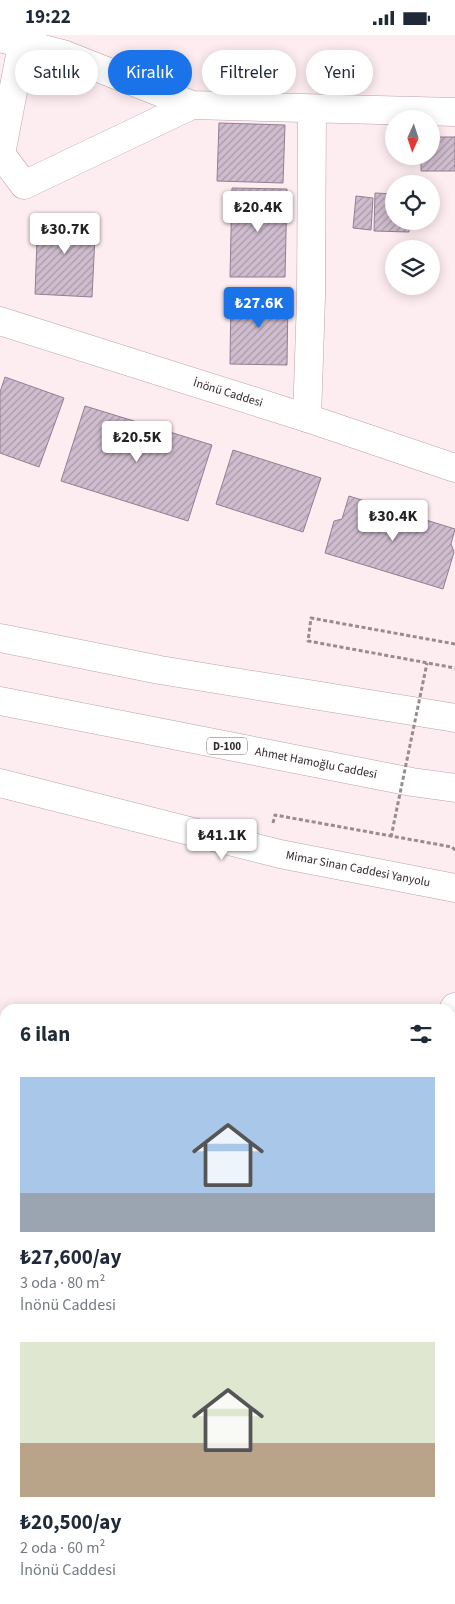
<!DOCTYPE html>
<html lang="tr">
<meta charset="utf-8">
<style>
body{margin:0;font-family:"Source Sans 3",sans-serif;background:#f2f2f3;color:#1f2937;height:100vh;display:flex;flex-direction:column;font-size:19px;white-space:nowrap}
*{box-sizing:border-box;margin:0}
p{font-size:16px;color:#747a83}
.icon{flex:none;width:28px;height:28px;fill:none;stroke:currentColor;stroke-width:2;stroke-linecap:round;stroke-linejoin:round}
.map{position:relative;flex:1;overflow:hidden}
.details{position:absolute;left:0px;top:969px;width:455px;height:601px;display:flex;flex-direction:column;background:#fff;border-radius:15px 15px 0 0;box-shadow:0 2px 12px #0003}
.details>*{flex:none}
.top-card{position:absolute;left:15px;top:15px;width:425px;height:45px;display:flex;gap:10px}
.needle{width:32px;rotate:183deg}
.controls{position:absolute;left:385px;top:75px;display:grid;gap:10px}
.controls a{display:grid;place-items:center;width:55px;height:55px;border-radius:50%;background:#fff;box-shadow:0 2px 12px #0003;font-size:25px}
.price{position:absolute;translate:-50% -42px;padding:0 11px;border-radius:5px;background:#fff;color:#222;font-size:16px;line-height:32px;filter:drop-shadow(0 1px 2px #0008)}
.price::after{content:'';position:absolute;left:50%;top:30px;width:15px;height:11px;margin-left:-8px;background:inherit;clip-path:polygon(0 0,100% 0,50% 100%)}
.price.on{background:#1a73e8;color:#fff}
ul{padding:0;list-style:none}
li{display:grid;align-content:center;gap:10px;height:265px;padding:0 20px}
li span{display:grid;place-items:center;height:155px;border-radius:0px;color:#555}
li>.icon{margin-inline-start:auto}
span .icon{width:90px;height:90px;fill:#fffc;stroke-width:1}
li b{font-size:21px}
h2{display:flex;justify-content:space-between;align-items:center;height:60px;padding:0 20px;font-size:21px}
.pill{padding:0 18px;border-radius:22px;background:#fff;box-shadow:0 2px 12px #0003;font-size:18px;line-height:45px}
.pill.on{background:#1a73e8;color:#fff}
.status{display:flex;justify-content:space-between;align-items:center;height:35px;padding:0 25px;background:#fff;direction:ltr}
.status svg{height:14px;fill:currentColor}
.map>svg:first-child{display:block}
</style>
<div class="status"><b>19:22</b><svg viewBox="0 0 49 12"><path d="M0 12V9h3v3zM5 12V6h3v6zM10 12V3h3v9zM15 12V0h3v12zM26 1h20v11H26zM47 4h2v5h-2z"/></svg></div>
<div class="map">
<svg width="455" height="1569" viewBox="0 0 455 1569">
<defs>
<pattern id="building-hatch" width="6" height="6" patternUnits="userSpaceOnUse" patternTransform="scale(1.25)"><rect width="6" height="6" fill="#cfbcce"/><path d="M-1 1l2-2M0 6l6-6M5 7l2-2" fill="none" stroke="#a999a7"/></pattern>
</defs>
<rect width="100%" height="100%" fill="#fdecf0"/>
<path fill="url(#building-hatch)" stroke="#918090" d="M 219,88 L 285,90 L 283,148 L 217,146 Z
M 431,102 L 455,102 L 455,136 L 421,136 L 421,121 L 431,121 Z
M 232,153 L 287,154 L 285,242 L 230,242 Z
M 375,158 L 394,159 L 394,186 L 409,186 L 409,197 L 374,196 Z
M 356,161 L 373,163 L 371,195 L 353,193 Z
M 38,179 L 96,181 L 92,262 L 35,259 Z
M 231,257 L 288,258 L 287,330 L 230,329 Z
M 5,342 L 64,363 L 39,432 L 0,418 L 0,357 Z
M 85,371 L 212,410 L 188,486 L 61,446 Z
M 233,415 L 321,443 L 303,497 L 216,469 Z
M 349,461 L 455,494 L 451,509 L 454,517 L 443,554 L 325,518 L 334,486 L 342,484 Z
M 455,1108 L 455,1154 L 450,1151 L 450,1115 Z
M 455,1164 L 455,1253 L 450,1250 L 450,1172 Z
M 450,1349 L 455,1352 L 455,1562 L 451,1569 L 128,1569 L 130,1565 L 450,1565 Z"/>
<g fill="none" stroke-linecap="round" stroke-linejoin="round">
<defs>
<path id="street" d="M 0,3 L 63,19 L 192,70 L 455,77
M 22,10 L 1,119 L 24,150 L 192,70
M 307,383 L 311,263 L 312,74
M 450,980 L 455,972
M 65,1569 L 67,1565"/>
<path id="secondary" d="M 0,286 L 307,383 L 455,433
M 0,748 L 280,819 L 455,853"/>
<path id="highway" d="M 0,603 L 160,635 L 455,683
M 0,666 L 412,747 L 455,753"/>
</defs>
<use href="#street" stroke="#bca2a8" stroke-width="29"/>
<use href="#secondary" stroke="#bca2a8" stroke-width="29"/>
<use href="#highway" stroke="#bca2a8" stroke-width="29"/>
<path stroke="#998c8f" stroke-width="3" stroke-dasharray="4 2.5" stroke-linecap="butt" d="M 455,609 L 311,583 L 308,606 L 455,633
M 273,788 L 275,780 L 452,812 L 455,815"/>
<use href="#street" stroke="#fff" stroke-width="28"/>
<use href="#secondary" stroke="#fff" stroke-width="28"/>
<use href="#highway" stroke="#fff" stroke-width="28"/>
<path stroke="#998c8f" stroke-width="3" stroke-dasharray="4 2.5" stroke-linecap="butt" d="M 391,802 L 427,628"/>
</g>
<g text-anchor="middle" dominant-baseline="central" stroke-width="4.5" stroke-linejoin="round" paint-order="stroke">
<rect fill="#fefefe" stroke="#6f686a" stroke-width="1" x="207" y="702.5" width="40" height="17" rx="4"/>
<g font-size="11" font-weight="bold" fill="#32282a">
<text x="227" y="711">D-100</text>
</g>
<g font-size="12" fill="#32282a" stroke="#fefefe">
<text transform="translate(228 358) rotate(17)">İnönü Caddesi</text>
<text transform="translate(316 728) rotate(11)">Ahmet Hamoğlu Caddesi</text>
<text transform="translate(358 834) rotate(11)">Mimar Sinan Caddesi Yanyolu</text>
</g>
</g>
</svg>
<div class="controls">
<a><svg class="needle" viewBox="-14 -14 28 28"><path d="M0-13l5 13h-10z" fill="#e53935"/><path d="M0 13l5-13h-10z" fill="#747a83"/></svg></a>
<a><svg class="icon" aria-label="locate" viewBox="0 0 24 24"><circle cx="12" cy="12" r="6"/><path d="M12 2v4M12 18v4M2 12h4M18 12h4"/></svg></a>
<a><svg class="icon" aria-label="layers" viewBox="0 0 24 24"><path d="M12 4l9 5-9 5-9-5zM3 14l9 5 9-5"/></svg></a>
</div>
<b class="price" style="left:258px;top:198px">₺20.4K</b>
<b class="price" style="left:65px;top:220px">₺30.7K</b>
<b class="price on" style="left:259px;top:294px">₺27.6K</b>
<b class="price" style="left:137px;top:428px">₺20.5K</b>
<b class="price" style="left:393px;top:507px">₺30.4K</b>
<b class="price" style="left:222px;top:826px">₺41.1K</b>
<div class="top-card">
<a class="pill">Satılık</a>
<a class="pill on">Kiralık</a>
<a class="pill">Filtreler</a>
<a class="pill">Yeni</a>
</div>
<section class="details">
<h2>6 ilan<svg class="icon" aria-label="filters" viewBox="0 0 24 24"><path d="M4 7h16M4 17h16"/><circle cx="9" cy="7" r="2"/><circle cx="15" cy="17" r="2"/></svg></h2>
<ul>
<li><span style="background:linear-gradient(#a9c7e8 75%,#9aa5b1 0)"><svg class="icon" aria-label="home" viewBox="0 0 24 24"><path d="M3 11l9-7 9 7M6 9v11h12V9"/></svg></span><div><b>₺27,600/ay</b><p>3 oda · 80 m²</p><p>İnönü Caddesi</p></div></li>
<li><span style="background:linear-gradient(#dfe7d0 65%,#b9a48a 0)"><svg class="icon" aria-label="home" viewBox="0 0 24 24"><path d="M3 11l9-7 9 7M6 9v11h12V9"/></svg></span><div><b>₺20,500/ay</b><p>2 oda · 60 m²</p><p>İnönü Caddesi</p></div></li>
</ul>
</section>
</div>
